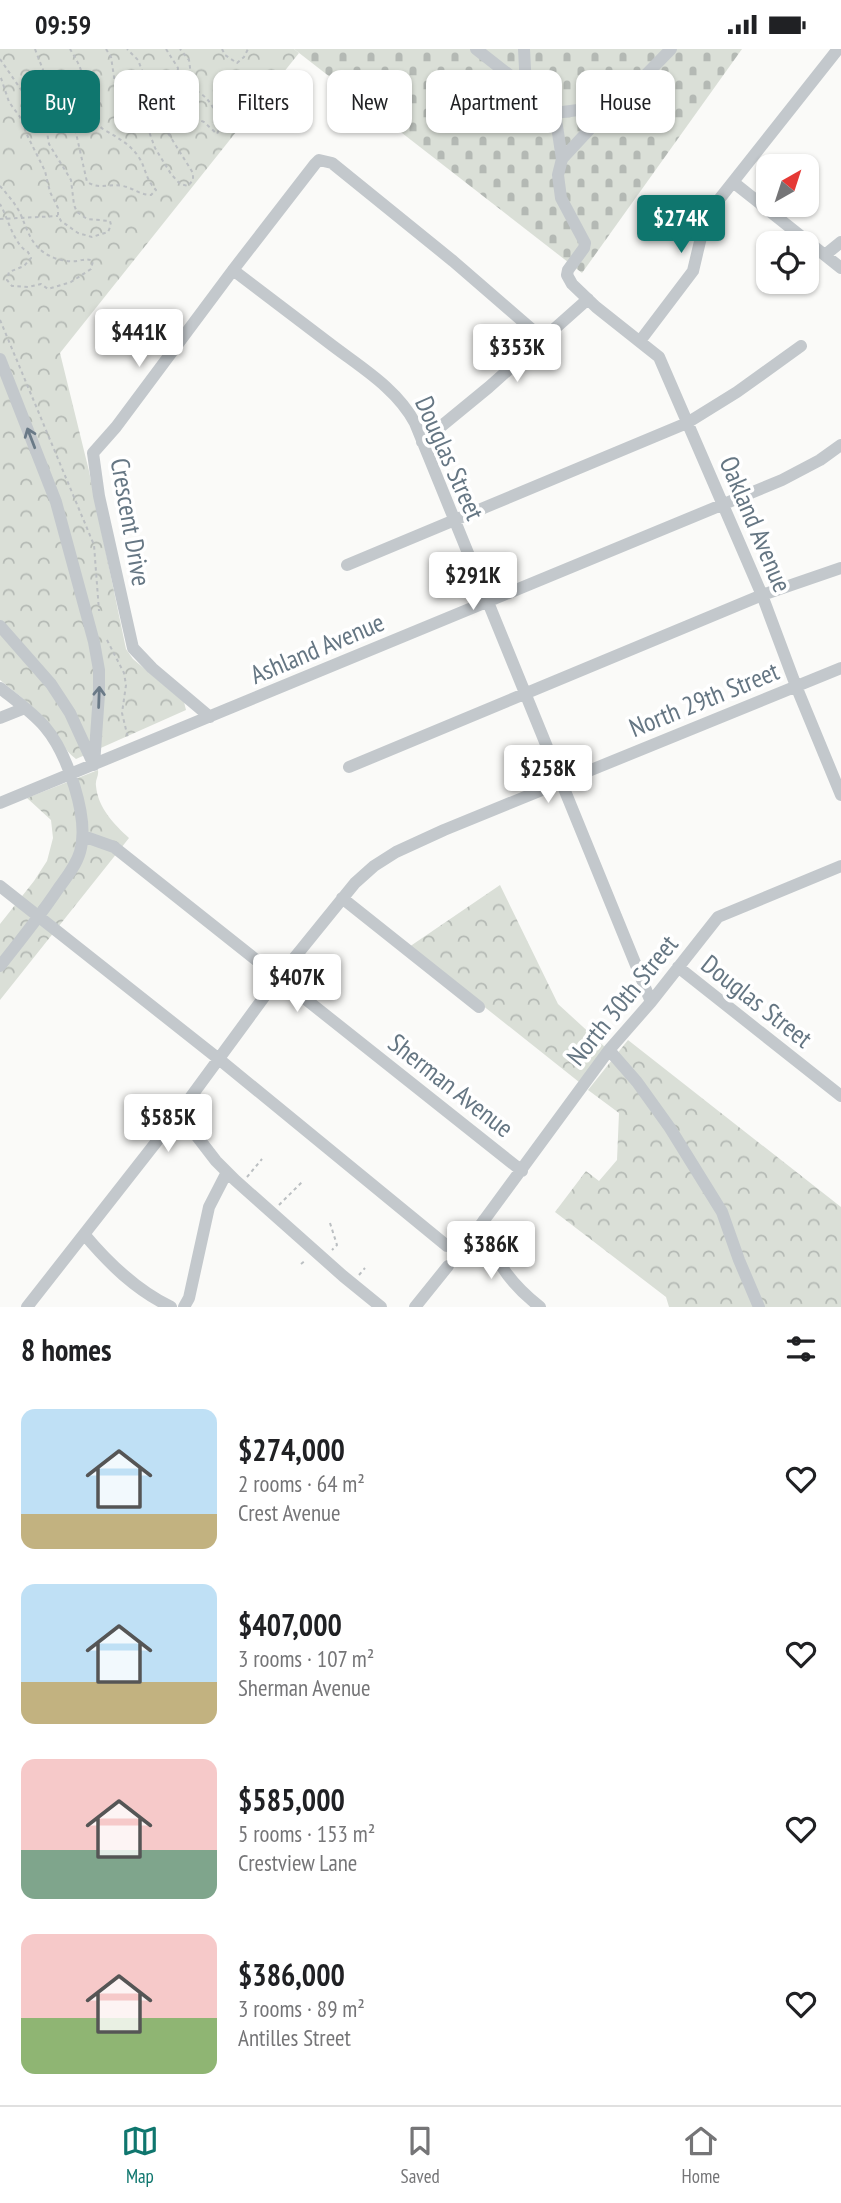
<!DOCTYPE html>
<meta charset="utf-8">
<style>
body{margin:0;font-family:"PT Sans Narrow",sans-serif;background:#f6f6f6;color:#202124;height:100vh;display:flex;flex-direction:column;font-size:26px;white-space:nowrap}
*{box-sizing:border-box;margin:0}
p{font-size:23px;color:#757577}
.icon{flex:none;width:38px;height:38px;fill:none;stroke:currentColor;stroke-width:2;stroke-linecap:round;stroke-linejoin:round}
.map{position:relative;height:1258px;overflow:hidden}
.side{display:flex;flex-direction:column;background:#fff;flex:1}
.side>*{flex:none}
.hud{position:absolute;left:21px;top:21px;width:800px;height:63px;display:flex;gap:14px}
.needle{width:46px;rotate:39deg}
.tools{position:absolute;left:756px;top:105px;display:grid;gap:14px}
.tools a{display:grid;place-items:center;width:63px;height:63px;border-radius:14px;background:#fff;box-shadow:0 2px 5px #0004;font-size:35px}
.price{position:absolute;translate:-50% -60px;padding:0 16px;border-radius:7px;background:#fff;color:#222;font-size:23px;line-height:46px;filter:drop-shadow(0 2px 4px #0008)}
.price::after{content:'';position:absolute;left:50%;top:42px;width:21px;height:16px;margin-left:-10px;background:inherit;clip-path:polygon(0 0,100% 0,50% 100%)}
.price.active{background:#0f766e;color:#fff}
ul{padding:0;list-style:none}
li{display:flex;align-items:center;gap:21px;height:175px;padding:0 21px}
li span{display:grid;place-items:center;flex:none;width:196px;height:140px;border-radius:14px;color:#555}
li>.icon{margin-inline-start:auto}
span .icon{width:84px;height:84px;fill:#fffc;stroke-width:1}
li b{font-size:30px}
h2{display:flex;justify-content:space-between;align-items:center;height:84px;padding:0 21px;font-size:30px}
.tag{padding:0 24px;border-radius:14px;background:#fff;box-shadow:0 2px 5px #0004;font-size:24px;line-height:63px}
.tag.active{background:#0f766e;color:#fff}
.status{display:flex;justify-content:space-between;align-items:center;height:49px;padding:0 35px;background:#fff;direction:ltr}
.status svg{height:19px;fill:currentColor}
.dock{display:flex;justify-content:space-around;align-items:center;height:98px;border-top:2px solid #e0e0e0;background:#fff;font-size:19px;color:#757577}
.dock a{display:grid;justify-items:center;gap:4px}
.dock .active{color:#0f766e}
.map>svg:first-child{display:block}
</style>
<div class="status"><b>09:59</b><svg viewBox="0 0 49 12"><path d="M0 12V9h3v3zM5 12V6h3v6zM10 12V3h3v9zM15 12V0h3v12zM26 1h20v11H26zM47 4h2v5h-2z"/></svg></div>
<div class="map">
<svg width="841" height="1258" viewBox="0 0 841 1258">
<defs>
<pattern id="forest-crowns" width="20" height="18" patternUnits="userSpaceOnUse" patternTransform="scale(1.75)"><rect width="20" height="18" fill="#dadfd7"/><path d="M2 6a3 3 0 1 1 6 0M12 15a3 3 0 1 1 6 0" fill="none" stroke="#b4b9b4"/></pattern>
<pattern id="cemetery-stones" width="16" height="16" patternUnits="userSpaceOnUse" patternTransform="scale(1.75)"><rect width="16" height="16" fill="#dadfd7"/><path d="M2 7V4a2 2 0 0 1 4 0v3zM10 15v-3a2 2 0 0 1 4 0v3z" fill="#b4b9b4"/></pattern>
</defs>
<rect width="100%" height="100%" fill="#fafaf8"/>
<path fill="url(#forest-crowns)" d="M 0,0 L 294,0 L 299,4 L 60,304 L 89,422 L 126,600 L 133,610 L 184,653 L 186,661 L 76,710 C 63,701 59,686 49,675 C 35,658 17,645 0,631 Z
M 98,721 C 99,728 95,730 96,737 C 98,759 114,775 129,789 L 0,951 L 0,875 L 34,832 L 47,812 L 53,789 L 51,771 L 27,749 Z
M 500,836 L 558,955 L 606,999 L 579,1033 L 409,898 Z
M 628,991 L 841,1158 L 841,1258 L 669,1258 L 666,1248 L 555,1163 L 586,1122 L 599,1132 L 617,1111 L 619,1064 L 588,1041 Z"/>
<path fill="url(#cemetery-stones)" d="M 294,0 L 742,0 L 582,224 Z"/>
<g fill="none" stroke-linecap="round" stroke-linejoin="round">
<path stroke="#bbbfc2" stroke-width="2" stroke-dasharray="3.5 3.5" stroke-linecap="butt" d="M 35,0 L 55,52 L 68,66 L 76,84 L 87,133 C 100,141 110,134 123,137 C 133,139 140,146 151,146 L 156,141 C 145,130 146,118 138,107 C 129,94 116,88 103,80 C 92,72 85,61 77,51 C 87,28 82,20 70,0
M 106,0 L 111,8 L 116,41 L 147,77 L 155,99 L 171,125 L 180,135 L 188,137 L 193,131 L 193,124 L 153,60 L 151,44 L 138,11 L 127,0
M 166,0 L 178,19 L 177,28 L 181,43 L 194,69 L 204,73 L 217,85 L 221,76 C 214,60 210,48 193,40 L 189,11 L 180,0
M 222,0 L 225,6 L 237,14 L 244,8 L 248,0
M 0,10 L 46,77 L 49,95 L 71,131 L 74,156 L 77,163 L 87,170 L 110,172 L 111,176 L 108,183 L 92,188 L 78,184 L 61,172 L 58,166 L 58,159 L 50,143 L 45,122 L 28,88 L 20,68 L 9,53 L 0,26
M 0,137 C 7,145 15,154 20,164 C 28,182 31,198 50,207 C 57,211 69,213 77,212 C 84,211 86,209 93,212 L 91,220 L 71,233 L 48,240 L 41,235 L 28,238 L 12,237 L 7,231 L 9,223 L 24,217 L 31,209 L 28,203 C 14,196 8,169 0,155
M 0,170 L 58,167
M 0,271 L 94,496 L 99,562
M 107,591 L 124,624 L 126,636 L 122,664 L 128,689
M 247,1128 L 262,1110
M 279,1156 L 303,1132
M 330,1174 L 337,1196 L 332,1201
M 301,1215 L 306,1211
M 359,1226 L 365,1219"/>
<path stroke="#c3c8cc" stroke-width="12" d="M 476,0 L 526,39 L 555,64 L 578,61 L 600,69 L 636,36 L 671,0
M 524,0 L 526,39
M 555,64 L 562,110 L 558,126 L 561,149 L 585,194 L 584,199 L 568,221 L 567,226 L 572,235 L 596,258 L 659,308 L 762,546 L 796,637 L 841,746
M 562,110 L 600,69
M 733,133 L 841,219
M 825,206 L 841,193
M 233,221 C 266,246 299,271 333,297 C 362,319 397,340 415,374 L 651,953
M 640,292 L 693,222 L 706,167 L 838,0
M 0,310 L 56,453 L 94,593 L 99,621 L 99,645 L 94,716
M 422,393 L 489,338 L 588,250
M 347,516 L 687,374 L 737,343 L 801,297
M 0,577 L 51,635 L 70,664 L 92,712
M 0,639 C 15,651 32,663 45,678 C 67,704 90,769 80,803 C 76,817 66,829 58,840 C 40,867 20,892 0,917
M 210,668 L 152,619 L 133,599 L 99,447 L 93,404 L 116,378 L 233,221 L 315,115 L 319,111 L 332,114 L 453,212 L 543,290
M 0,669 L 25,659
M 349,718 L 762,546 L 841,519
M 0,754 L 782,431 L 820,411 L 841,396
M 83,787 L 114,798 L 522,1122
M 0,837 L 220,1011 L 447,1197 C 459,1200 463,1196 471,1189 L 609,1001 L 651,953 L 718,868 L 841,817
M 342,849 L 479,958
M 678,918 L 841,1047
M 609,1001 L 637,1033 L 670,1079 L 722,1163 L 739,1211 L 759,1258
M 179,1064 L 216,1112 L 235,1131 L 343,1227 L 381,1258
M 484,1171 C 492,1180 490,1191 494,1202 C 503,1225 521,1243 540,1258
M 84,1185 C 109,1215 136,1241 171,1258
M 27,1258 L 179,1064 L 278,929 L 355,834 L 374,817 L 396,803 L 444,781 L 841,619
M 184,1258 L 189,1249 L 209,1158 L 227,1123
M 415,1258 L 448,1217"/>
</g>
<defs><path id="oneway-shaft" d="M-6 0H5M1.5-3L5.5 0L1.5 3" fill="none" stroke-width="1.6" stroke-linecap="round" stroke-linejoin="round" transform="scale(1.75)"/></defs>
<g stroke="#6a7a87">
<use href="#oneway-shaft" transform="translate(31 389) rotate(-111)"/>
<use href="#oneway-shaft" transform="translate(99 648) rotate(-88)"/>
</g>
<g text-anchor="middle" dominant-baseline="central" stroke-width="7" stroke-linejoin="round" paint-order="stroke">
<g font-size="26" fill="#657683" stroke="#fff">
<text transform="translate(450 409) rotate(66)">Douglas Street</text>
<text transform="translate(131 473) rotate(80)">Crescent Drive</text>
<text transform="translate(756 475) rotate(67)">Oakland Avenue</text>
<text transform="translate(317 599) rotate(-23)">Ashland Avenue</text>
<text transform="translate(704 650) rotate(-22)">North 29th Street</text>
<text transform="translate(622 951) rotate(-51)">North 30th Street</text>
<text transform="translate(757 952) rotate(38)">Douglas Street</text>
<text transform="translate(451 1036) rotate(38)">Sherman Avenue</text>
</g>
</g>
</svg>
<div class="tools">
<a><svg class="needle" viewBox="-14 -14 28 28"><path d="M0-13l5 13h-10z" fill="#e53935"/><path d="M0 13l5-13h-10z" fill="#757577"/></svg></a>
<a><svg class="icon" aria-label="locate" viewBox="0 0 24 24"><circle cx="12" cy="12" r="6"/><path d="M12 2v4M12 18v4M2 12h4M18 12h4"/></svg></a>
</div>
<b class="price active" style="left:681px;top:206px">$274K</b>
<b class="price" style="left:139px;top:320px">$441K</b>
<b class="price" style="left:517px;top:335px">$353K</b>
<b class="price" style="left:473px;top:563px">$291K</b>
<b class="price" style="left:548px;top:756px">$258K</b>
<b class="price" style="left:297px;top:965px">$407K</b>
<b class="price" style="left:168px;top:1105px">$585K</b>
<b class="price" style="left:491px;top:1232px">$386K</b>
<div class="hud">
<a class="tag active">Buy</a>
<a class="tag">Rent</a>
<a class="tag">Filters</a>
<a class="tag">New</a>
<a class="tag">Apartment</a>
<a class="tag">House</a>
</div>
</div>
<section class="side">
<h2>8 homes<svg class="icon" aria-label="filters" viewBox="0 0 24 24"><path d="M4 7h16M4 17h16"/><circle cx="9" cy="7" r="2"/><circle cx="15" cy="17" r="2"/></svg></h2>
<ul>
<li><span style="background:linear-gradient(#bfe0f5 75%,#c2b280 0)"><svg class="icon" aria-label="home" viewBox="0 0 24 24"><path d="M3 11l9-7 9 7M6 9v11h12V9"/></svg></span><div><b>$274,000</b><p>2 rooms · 64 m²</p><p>Crest Avenue</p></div><svg class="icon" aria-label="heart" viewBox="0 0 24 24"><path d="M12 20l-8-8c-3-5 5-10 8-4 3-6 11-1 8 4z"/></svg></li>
<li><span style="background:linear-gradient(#bfe0f5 70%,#c2b280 0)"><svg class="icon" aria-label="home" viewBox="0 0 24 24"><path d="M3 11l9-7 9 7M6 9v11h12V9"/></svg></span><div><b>$407,000</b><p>3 rooms · 107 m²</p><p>Sherman Avenue</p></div><svg class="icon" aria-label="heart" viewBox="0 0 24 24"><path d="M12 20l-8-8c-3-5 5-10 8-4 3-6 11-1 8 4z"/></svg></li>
<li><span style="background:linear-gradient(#f6c9c9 65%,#7fa58c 0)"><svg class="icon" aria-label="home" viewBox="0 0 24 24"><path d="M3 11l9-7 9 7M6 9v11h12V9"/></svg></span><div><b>$585,000</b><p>5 rooms · 153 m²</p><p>Crestview Lane</p></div><svg class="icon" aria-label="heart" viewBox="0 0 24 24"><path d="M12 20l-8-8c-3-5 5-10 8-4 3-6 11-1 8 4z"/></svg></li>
<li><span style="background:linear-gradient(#f6c9c9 60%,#8fb573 0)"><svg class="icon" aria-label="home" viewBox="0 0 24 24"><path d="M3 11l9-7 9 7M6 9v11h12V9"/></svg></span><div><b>$386,000</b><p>3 rooms · 89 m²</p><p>Antilles Street</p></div><svg class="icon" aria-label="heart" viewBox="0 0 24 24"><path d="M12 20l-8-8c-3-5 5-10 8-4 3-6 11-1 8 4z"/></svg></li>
</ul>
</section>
<nav class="dock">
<a class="active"><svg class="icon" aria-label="map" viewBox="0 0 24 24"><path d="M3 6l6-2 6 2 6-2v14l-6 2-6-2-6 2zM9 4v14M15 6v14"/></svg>Map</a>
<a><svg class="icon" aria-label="saved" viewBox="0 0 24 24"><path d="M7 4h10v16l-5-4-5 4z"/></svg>Saved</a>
<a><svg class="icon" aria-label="home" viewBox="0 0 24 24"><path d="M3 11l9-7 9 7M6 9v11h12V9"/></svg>Home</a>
</nav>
